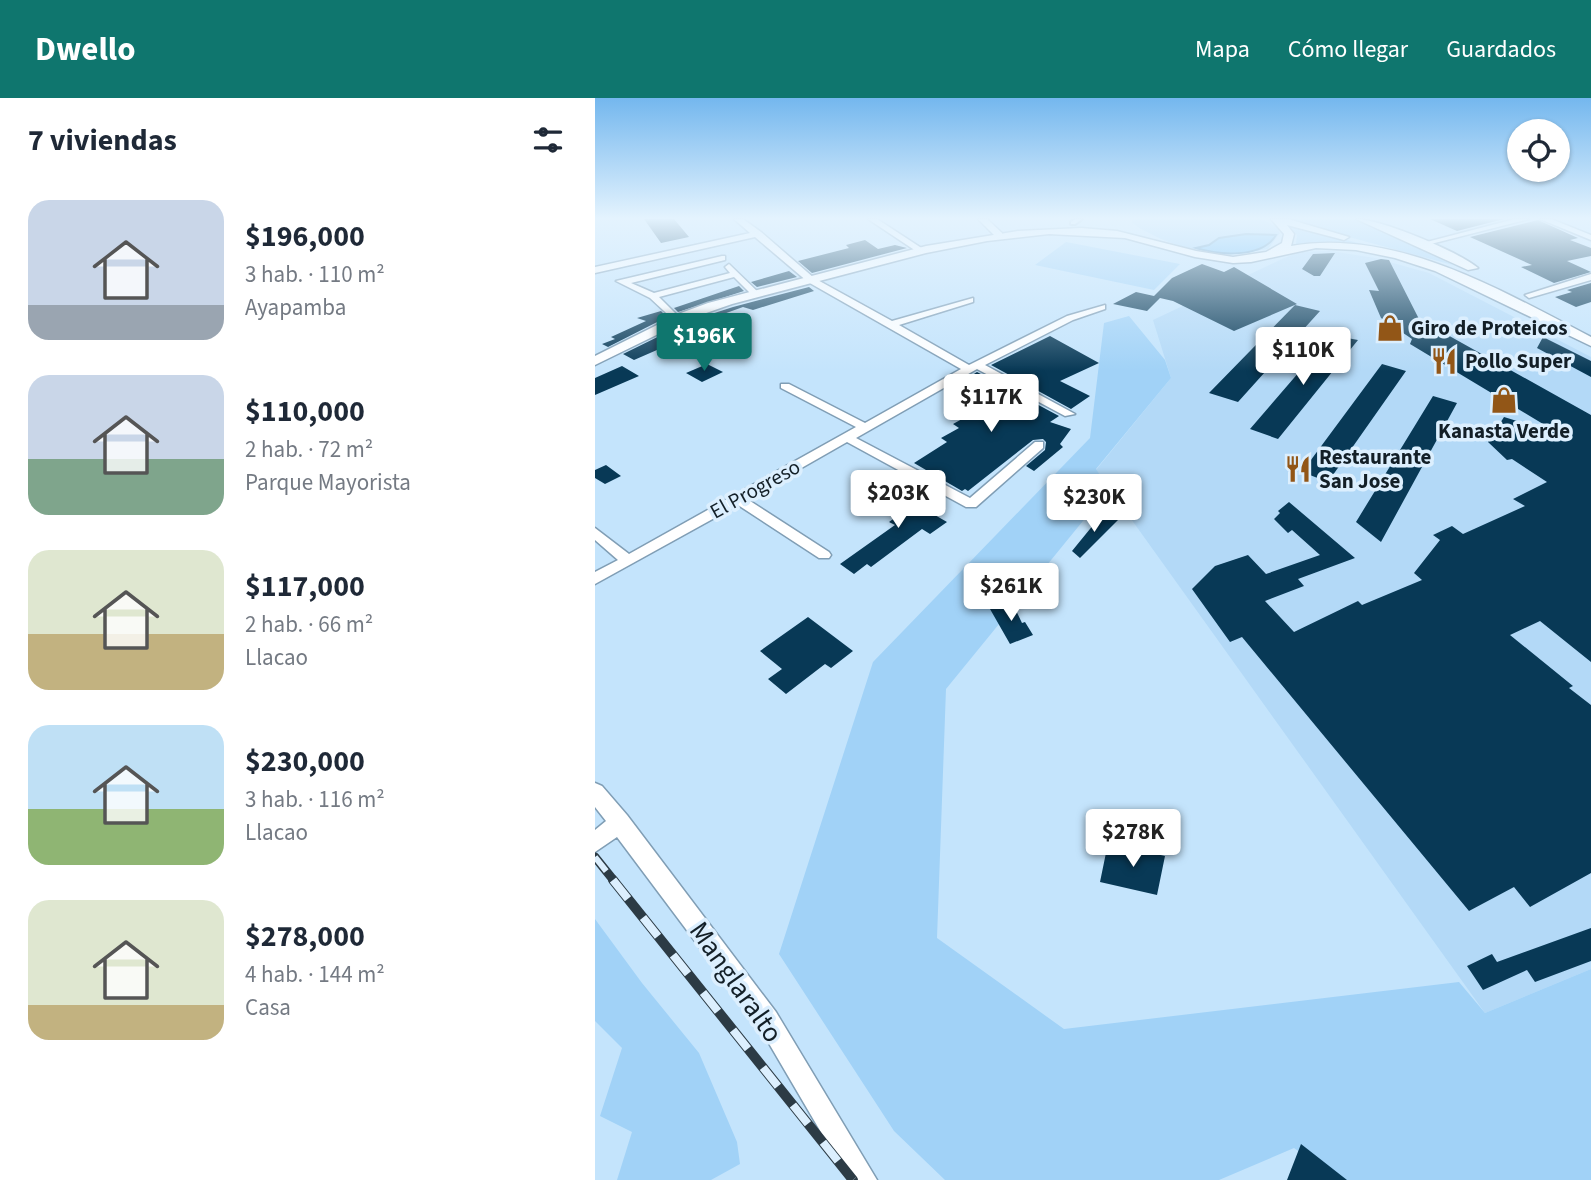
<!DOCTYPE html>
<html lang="es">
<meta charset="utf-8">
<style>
body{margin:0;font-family:"Source Sans 3",sans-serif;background:#f6f6f7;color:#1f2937;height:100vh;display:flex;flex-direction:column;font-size:26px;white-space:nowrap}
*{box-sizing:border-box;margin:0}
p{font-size:23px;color:#747a83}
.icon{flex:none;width:38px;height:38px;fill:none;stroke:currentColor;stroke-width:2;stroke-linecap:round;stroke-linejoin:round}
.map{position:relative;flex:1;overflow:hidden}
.drawer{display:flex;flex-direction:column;background:#fff;width:595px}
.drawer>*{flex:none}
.fabs{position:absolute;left:912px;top:21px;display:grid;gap:14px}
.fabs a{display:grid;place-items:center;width:63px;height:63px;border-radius:50%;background:#fff;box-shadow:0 2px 5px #0004;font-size:35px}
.price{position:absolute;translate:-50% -60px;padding:0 16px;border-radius:7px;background:#fff;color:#222;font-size:23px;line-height:46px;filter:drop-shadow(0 2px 4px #0008)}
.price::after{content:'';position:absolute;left:50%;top:42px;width:21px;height:16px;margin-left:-10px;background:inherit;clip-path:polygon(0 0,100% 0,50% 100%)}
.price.current{background:#0f766e;color:#fff}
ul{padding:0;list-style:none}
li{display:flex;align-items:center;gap:21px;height:175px;padding:0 28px}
li span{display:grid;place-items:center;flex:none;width:196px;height:140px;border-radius:21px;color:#555}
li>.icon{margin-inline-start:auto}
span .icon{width:84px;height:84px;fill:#fffc;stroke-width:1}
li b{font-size:30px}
h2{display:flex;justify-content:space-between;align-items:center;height:84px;padding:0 28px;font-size:30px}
header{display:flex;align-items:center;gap:42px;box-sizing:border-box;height:98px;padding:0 35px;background:#0f766e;color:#fff}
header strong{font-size:33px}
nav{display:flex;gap:38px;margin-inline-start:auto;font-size:24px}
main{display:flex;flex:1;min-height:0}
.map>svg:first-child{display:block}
</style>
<header>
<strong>Dwello</strong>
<nav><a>Mapa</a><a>Cómo llegar</a><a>Guardados</a></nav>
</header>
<main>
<section class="drawer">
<h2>7 viviendas<svg class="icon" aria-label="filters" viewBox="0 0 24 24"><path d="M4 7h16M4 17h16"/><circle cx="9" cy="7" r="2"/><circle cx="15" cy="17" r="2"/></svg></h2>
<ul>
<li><span style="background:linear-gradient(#c9d6e8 75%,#9aa5b1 0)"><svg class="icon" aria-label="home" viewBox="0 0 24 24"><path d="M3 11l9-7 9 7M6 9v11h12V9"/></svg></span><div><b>$196,000</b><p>3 hab. · 110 m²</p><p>Ayapamba</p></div></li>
<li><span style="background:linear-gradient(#c9d6e8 60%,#7fa58c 0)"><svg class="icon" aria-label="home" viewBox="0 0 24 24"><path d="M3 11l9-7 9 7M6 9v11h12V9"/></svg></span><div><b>$110,000</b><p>2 hab. · 72 m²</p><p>Parque Mayorista</p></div></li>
<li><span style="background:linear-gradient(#dfe7d0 60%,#c2b280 0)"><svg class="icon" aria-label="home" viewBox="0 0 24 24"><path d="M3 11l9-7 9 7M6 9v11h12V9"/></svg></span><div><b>$117,000</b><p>2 hab. · 66 m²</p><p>Llacao</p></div></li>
<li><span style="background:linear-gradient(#bfe0f5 60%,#8fb573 0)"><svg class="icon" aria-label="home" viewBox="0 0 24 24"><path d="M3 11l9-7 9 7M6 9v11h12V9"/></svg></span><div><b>$230,000</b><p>3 hab. · 116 m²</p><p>Llacao</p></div></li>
<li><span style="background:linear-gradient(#dfe7d0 75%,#c2b280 0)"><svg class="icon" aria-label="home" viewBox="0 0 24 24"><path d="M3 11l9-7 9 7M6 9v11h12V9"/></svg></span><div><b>$278,000</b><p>4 hab. · 144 m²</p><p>Casa</p></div></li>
</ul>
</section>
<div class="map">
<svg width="996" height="1082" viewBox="0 0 996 1082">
<rect width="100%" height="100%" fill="#c4e4fc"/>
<path fill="#b3d9f7" d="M 735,153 L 780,160 L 834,175 L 996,259 L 996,871 L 890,915 L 501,372 L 576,280 L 558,222 L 687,161 L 704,154 Z"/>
<path fill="#a1d2f7" d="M 538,121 L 667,121 L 682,129 L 685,135 L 673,151 C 625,160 579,153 537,125 Z
M 687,121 L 757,121 L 774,126 L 858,167 Z
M 694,127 L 836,164 L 746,146 L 701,146 L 702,137 Z
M 471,144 L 585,166 L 559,192 L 440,167 Z
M 534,218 L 570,262 L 576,280 L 501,371 L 514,391 L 351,591 L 342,840 L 469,931 L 864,884 L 890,915 L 996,871 L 996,1082 L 746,1082 L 699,1050 L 624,1082 L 350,1082 L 299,1033 L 184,856 L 278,564 L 495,340 L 509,225 Z
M 0,821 L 47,885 L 104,955 L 142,1044 L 145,1066 L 116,1082 L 22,1082 L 37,1034 L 5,1018 L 27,950 L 0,923 Z"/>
<path fill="#67bbf6" stroke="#4e8cb8" stroke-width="2" d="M 651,136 L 681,137 C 667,161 623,157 601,150 L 614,147 L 624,140 Z"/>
<path fill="#083956" d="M 49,121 L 79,121 L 94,139 L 66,145 Z
M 835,121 L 909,121 L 862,133 Z
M 943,122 L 983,140 L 975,142 L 996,150 L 996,158 L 972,163 L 996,174 L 959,185 L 926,169 L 937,167 L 875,139 Z
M 270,142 L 283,151 L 300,147 L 312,150 L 217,175 L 203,163 L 254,150 L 251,147 Z
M 740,155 L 725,178 L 719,178 L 707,171 L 718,156 Z
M 786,161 L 794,162 L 824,221 L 996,317 L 996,564 L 945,523 L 915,537 L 978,588 L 974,590 L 996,607 L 996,775 L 935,809 L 919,789 L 874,813 L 647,539 L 635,544 L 597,491 L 620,468 L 653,457 L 671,476 L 725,457 L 697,432 L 693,435 L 679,421 L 685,415 L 683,413 L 694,404 L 760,460 L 703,481 L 709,488 L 670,503 L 699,534 L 763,503 L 767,507 L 827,482 L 819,475 L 845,442 L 838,437 L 857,428 L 868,436 L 930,408 L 918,401 L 952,384 L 917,361 L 912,362 L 893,344 L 909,319 L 952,332 L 953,329 L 815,246 L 817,241 L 786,220 L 774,192 L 784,193 L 770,165 Z
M 607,166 L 629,174 L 639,169 L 702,206 L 639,233 L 578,203 L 565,200 L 552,213 L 518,206 L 541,194 L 559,198 L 577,180 Z
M 194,173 L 202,179 L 162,189 L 156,184 Z
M 996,185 L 996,204 L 981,209 L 960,199 L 977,194 L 972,192 Z
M 144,188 L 149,193 L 83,214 L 79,210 Z
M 214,189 L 219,193 L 158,212 L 148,209 L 84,232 L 123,253 L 107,260 L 78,245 L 39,262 L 28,256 L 95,223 L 138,209 Z
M 700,207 L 725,213 L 643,304 L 614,295 Z
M 66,213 L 72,219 L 13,249 L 7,246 L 20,241 L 16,239 L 51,223 L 42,220 Z
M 736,237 L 763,242 L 683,341 L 655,331 Z
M 455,238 L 504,265 L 465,283 L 495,298 L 476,311 L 396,267 Z
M 948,239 L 996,263 L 996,279 L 942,250 Z
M 112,266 L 128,274 L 107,284 L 91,275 Z
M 787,266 L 811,273 L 733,384 L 707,374 Z
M 27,268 L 44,278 L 0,297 L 0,280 Z
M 382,274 L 464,318 L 455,324 L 476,331 L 465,346 L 468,349 L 439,373 L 431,368 L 450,352 L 451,344 L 448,341 L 438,342 L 373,393 L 370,391 L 367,393 L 319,365 L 352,344 L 346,340 L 364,330 L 358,326 L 367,321 L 353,312 L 377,298 L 359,289 Z
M 838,298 L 862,305 L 786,444 L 761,424 Z
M 11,367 L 26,378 L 10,386 L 0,380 L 0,372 Z
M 327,388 L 343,396 L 326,409 L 352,424 L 335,436 L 327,431 L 276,469 L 272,466 L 259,476 L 245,466 L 300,427 L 294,424 L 301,419 L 291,413 Z
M 508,415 L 523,422 L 485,460 L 477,453 Z
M 417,504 L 427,525 L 430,524 L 438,537 L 415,546 L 395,511 Z
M 213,519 L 258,553 L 236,570 L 230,566 L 191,596 L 173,581 L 187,571 L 165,553 Z
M 513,745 L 570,758 L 562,797 L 505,784 Z
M 996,830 L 996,863 L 940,884 L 932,872 L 888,892 L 872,868 L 897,856 L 902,864 Z
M 706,1046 L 752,1082 L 692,1082 Z"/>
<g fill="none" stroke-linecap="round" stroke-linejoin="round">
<defs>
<path id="pedestrian" d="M 481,121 L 487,121 L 480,126 L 476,126 L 476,124 Z"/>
<path id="minor" d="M 139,121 L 148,121 L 166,134 L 219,180 L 297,223 L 378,200 L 378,204 L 304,227 L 374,267 L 472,218 L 510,207 L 510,211 L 478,222 L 390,267 L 480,316 L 470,318 L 382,271 L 261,340 L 375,400 L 440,344 L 448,344 L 448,350 L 381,409 L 371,409 L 252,344 L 152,401 L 234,454 L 236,457 L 234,460 L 224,460 L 143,407 L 0,486 L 0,474 L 23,462 L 0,442 L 0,430 L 34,456 L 261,329 L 186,290 L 186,286 L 194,286 L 270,325 L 366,271 L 213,184 L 160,139 L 0,175 L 0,169 L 155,135 Z
M 273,121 L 282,121 L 331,153 L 324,155 Z
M 383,121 L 392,121 L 407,135 L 407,139 L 401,139 Z
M 920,121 L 934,121 L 828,148 L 824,146 Z
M 945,121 L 956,121 L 996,137 L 996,142 Z
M 127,158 L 130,158 L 130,162 L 36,185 L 59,195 L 135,175 L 130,169 L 134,166 L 165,196 L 158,198 L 139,179 L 64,199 L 87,222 L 82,225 L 55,200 L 21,183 Z
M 996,176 L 996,182 L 934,200 L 930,197 Z
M 0,685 L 7,688 L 32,717 L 181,914 L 282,1082 L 254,1082 L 165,930 L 22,739 L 0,754 L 0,732 L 11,723 L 0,709 Z"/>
<path id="secondary" d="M 676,121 L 693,121 L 754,139 L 749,142 L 692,127 L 699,136 L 696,148 C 802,130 905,192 996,239 L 996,248 L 840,173 L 800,160 L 761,152 L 721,150 L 656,164 L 638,165 L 600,159 L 530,140 L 454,136 L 392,143 L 331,155 L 137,206 L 94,221 L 0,267 L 0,258 L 86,215 L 113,205 L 331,148 L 423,133 L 486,130 L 522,133 L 601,153 L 638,159 L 671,154 L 687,145 L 689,136 Z
M 761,121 C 786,121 864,154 883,170 L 873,172 Z"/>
</defs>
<use href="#pedestrian" stroke="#809eb5" stroke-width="4"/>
<use href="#minor" stroke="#809eb5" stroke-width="3"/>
<use href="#secondary" stroke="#809eb5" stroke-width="3"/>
<use href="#pedestrian" fill="#fff" fill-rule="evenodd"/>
<use href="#minor" fill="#fff" fill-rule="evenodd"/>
<use href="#secondary" fill="#fff" fill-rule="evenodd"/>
<defs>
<path id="rail-far1" d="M 0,759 L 20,784"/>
<path id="rail" d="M 18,782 L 258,1082"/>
</defs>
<use href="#rail-far1" stroke="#2c3b45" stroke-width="9"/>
<use href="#rail" stroke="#2c3b45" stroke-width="10"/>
<use href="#rail-far1" stroke="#dceffe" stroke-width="6" stroke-dasharray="18" stroke-linecap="butt"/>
<use href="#rail" stroke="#dceffe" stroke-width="8" stroke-dasharray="24" stroke-linecap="butt"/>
</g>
<linearGradient id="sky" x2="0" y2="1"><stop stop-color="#74b7ee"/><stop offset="0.44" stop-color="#e4f3fe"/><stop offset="1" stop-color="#e4f3fe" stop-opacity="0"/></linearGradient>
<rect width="996" height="273" fill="url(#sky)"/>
<defs>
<symbol id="shop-bare" viewBox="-9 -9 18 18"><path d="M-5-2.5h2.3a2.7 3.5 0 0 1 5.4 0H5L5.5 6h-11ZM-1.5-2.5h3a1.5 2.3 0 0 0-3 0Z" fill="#925617" stroke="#dceffe" stroke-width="2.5" paint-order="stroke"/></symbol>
<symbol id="restaurant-bare" viewBox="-9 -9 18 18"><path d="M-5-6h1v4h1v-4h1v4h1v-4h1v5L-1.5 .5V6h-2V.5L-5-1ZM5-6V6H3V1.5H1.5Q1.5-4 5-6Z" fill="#925617" stroke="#dceffe" stroke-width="2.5" paint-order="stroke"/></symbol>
</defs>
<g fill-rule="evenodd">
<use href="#shop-bare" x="776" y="211" width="38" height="38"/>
<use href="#restaurant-bare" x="830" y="244" width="38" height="38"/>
<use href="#shop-bare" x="890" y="283" width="38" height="38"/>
<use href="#restaurant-bare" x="684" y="352" width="38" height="38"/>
</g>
<g text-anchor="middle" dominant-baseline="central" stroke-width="7" stroke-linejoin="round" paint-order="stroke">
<g font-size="21" font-weight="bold" fill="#131f27" stroke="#dceffe" text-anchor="start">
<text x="816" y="230">Giro de Proteicos</text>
<text x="870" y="263">Pollo Super</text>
<text x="909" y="333" text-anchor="middle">Kanasta Verde</text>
<text x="724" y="359">Restaurante<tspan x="724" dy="24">San Jose</tspan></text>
</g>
<g font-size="21" fill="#131f27" stroke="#dceffe">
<text transform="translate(160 391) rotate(-29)">El Progreso</text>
</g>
<g font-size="28" fill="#131f27" stroke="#dceffe">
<text transform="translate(141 884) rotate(55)">Manglaralto</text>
</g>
</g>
</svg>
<div class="fabs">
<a><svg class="icon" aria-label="locate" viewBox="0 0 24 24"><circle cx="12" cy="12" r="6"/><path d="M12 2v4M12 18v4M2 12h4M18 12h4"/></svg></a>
</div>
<b class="price current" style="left:109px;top:275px">$196K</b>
<b class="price" style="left:708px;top:289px">$110K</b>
<b class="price" style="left:396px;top:336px">$117K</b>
<b class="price" style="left:303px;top:432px">$203K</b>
<b class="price" style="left:499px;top:436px">$230K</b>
<b class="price" style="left:416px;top:525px">$261K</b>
<b class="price" style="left:538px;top:771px">$278K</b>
</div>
</main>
